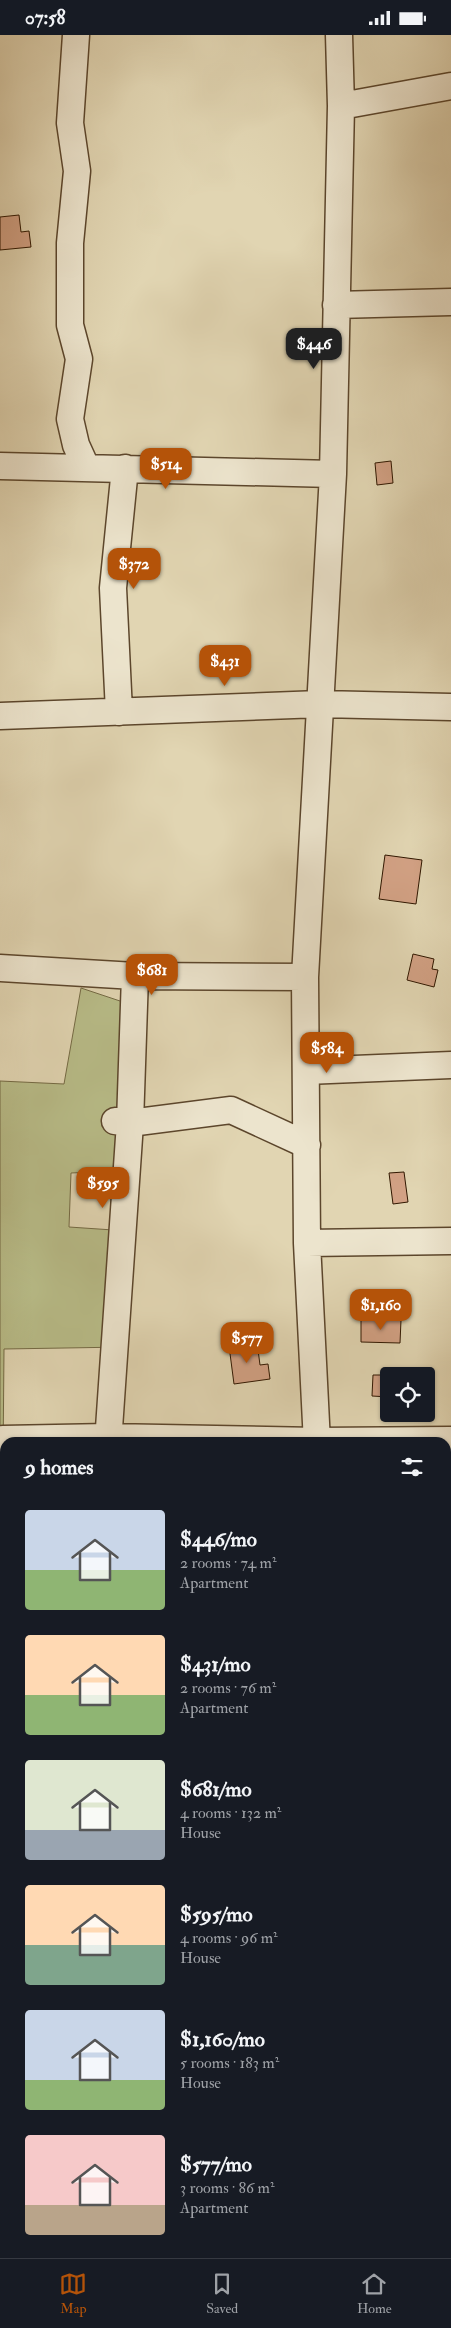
<!DOCTYPE html>
<meta charset="utf-8">
<style>
body{margin:0;font-family:"IM FELL Double Pica",serif;background:#242831;color:#f1f3f6;height:100vh;display:flex;flex-direction:column;font-size:19px;white-space:nowrap}
*{box-sizing:border-box;margin:0}
p{font-size:16px;color:#9ea1a6}
.icon{flex:none;width:28px;height:28px;fill:none;stroke:currentColor;stroke-width:2;stroke-linecap:round;stroke-linejoin:round}
.map{position:relative;flex:1;overflow:hidden}
.sheet{position:absolute;left:0px;top:1402px;width:451px;height:821px;display:flex;flex-direction:column;background:#171b24;border-radius:15px 15px 0 0;box-shadow:0 1px 4px #0004}
.sheet>*{flex:none}
.tools{position:absolute;left:380px;top:1332px;display:grid;gap:10px}
.tools a{display:grid;place-items:center;width:55px;height:55px;border-radius:5px;background:#171b24;box-shadow:0 1px 4px #0004;font-size:25px}
.price{position:absolute;translate:-50% -42px;padding:0 11px;border-radius:10px;background:#b45309;color:#fff;font-size:16px;line-height:32px;filter:drop-shadow(0 1px 2px #0008)}
.price::after{content:'';position:absolute;left:50%;top:30px;width:15px;height:11px;margin-left:-8px;background:inherit;clip-path:polygon(0 0,100% 0,50% 100%)}
.price.current{background:#222;color:#fff}
ul{padding:0;list-style:none}
li{display:flex;align-items:center;gap:15px;height:125px;padding:0 25px}
li span{display:grid;place-items:center;flex:none;width:140px;height:100px;border-radius:5px;color:#555}
li>.icon{margin-inline-start:auto}
span .icon{width:60px;height:60px;fill:#fffc;stroke-width:1}
li b{font-size:21px}
h2{display:flex;justify-content:space-between;align-items:center;height:60px;padding:0 25px;font-size:21px}
.status{display:flex;justify-content:space-between;align-items:center;height:35px;padding:0 25px;background:#171b24;direction:ltr}
.status svg{height:14px;fill:currentColor}
.dock{display:flex;justify-content:space-around;align-items:center;height:70px;border-top:1px solid #363941;background:#171b24;font-size:14px;color:#9ea1a6}
.dock a{display:grid;justify-items:center;gap:2px}
.dock .current{color:#b45309}
.map>svg:first-child{display:block}
</style>
<div class="status"><b>07:58</b><svg viewBox="0 0 49 12"><path d="M0 12V9h3v3zM5 12V6h3v6zM10 12V3h3v9zM15 12V0h3v12zM26 1h20v11H26zM47 4h2v5h-2z"/></svg></div>
<div class="map">
<svg width="451" height="2223" viewBox="0 0 451 2223">
<rect width="100%" height="100%" fill="#e1d5b2"/>
<filter id="stains"><feTurbulence type="fractalNoise" baseFrequency=".004" numOctaves="4"/><feColorMatrix values="0 0 0 0 .2 0 0 0 0 .09 0 0 0 0 .02 0 0 0 .5 -.17"/></filter>
<radialGradient id="worn" r=".72"><stop offset=".6" stop-color="#630" stop-opacity="0"/><stop offset="1" stop-color="#630" stop-opacity=".3"/></radialGradient>
<path fill="#b8bc88" stroke="#746a44" d="M 81,953 L 129,969 L 115,1136 L 71,1138 L 69,1192 L 128,1196 L 125,1312 L 4,1314 L 2,1542 L 0,1541 L 0,1046 L 64,1049 Z"/>
<path fill="#d2a184" stroke="#301700" d="M 19,180 L 21,197 L 29,196 L 31,212 L 0,215 L 0,182 Z
M 391,426 L 393,448 L 377,450 L 375,428 Z
M 385,820 L 422,825 L 416,869 L 379,864 Z
M 413,919 L 434,924 L 432,934 L 438,935 L 434,952 L 407,945 Z
M 404,1137 L 408,1167 L 393,1169 L 389,1138 Z
M 361,1284 L 401,1285 L 400,1308 L 361,1307 Z
M 257,1307 L 260,1330 L 268,1329 L 270,1344 L 234,1349 L 229,1311 Z
M 373,1340 L 389,1340 L 389,1362 L 372,1361 Z"/>
<g fill="none" stroke-linecap="round" stroke-linejoin="round">
<defs>
<path id="minor" d="M 76,0 L 70,88 L 77,136 L 70,208 L 70,290 L 79,324 L 70,384 L 76,410 L 86,432
M 341,71 L 451,51
M 336,270 L 451,267
M 0,431 L 333,439
M 119,677 L 113,553 L 125,433
M 0,681 L 320,669 L 451,672
M 0,933 L 135,941 L 305,942
M 306,1036 L 451,1030
M 115,1086 L 130,1088 L 231,1075 L 307,1110
M 307,1208 L 451,1206
M 3,1404 L 108,1402 L 317,1406 L 451,1405
M 108,1408 L 130,1088 L 135,941
M 317,1408 L 307,1208 L 305,942 L 333,439 L 341,71 L 339,0
M 446,1624 L 451,1624
M 446,1810 L 451,1810
M 0,2030 L 5,2031
M 329,2219 L 329,2223"/>
</defs>
<use href="#minor" stroke="#5c462c" stroke-width="29"/>
<use href="#minor" stroke="#ece4cd" stroke-width="26"/>
</g>
<rect width="100%" height="100%" filter="url(#stains)"/>
<rect width="100%" height="100%" fill="url(#worn)"/>
</svg>
<div class="tools">
<a><svg class="icon" aria-label="locate" viewBox="0 0 24 24"><circle cx="12" cy="12" r="6"/><path d="M12 2v4M12 18v4M2 12h4M18 12h4"/></svg></a>
</div>
<b class="price current" style="left:314px;top:335px">$446</b>
<b class="price" style="left:166px;top:455px">$514</b>
<b class="price" style="left:134px;top:555px">$372</b>
<b class="price" style="left:225px;top:652px">$431</b>
<b class="price" style="left:152px;top:961px">$681</b>
<b class="price" style="left:327px;top:1039px">$584</b>
<b class="price" style="left:103px;top:1174px">$595</b>
<b class="price" style="left:381px;top:1296px">$1,160</b>
<b class="price" style="left:247px;top:1329px">$577</b>
<section class="sheet">
<h2>9 homes<svg class="icon" aria-label="filters" viewBox="0 0 24 24"><path d="M4 7h16M4 17h16"/><circle cx="9" cy="7" r="2"/><circle cx="15" cy="17" r="2"/></svg></h2>
<ul>
<li><span style="background:linear-gradient(#c9d6e8 60%,#8fb573 0)"><svg class="icon" aria-label="home" viewBox="0 0 24 24"><path d="M3 11l9-7 9 7M6 9v11h12V9"/></svg></span><div><b>$446/mo</b><p>2 rooms · 74 m²</p><p>Apartment</p></div></li>
<li><span style="background:linear-gradient(#ffd9b3 60%,#8fb573 0)"><svg class="icon" aria-label="home" viewBox="0 0 24 24"><path d="M3 11l9-7 9 7M6 9v11h12V9"/></svg></span><div><b>$431/mo</b><p>2 rooms · 76 m²</p><p>Apartment</p></div></li>
<li><span style="background:linear-gradient(#dfe7d0 70%,#9aa5b1 0)"><svg class="icon" aria-label="home" viewBox="0 0 24 24"><path d="M3 11l9-7 9 7M6 9v11h12V9"/></svg></span><div><b>$681/mo</b><p>4 rooms · 132 m²</p><p>House</p></div></li>
<li><span style="background:linear-gradient(#ffd9b3 60%,#7fa58c 0)"><svg class="icon" aria-label="home" viewBox="0 0 24 24"><path d="M3 11l9-7 9 7M6 9v11h12V9"/></svg></span><div><b>$595/mo</b><p>4 rooms · 96 m²</p><p>House</p></div></li>
<li><span style="background:linear-gradient(#c9d6e8 70%,#8fb573 0)"><svg class="icon" aria-label="home" viewBox="0 0 24 24"><path d="M3 11l9-7 9 7M6 9v11h12V9"/></svg></span><div><b>$1,160/mo</b><p>5 rooms · 183 m²</p><p>House</p></div></li>
<li><span style="background:linear-gradient(#f6c9c9 70%,#b9a48a 0)"><svg class="icon" aria-label="home" viewBox="0 0 24 24"><path d="M3 11l9-7 9 7M6 9v11h12V9"/></svg></span><div><b>$577/mo</b><p>3 rooms · 86 m²</p><p>Apartment</p></div></li>
</ul>
</section>
</div>
<nav class="dock">
<a class="current"><svg class="icon" aria-label="map" viewBox="0 0 24 24"><path d="M3 6l6-2 6 2 6-2v14l-6 2-6-2-6 2zM9 4v14M15 6v14"/></svg>Map</a>
<a><svg class="icon" aria-label="saved" viewBox="0 0 24 24"><path d="M7 4h10v16l-5-4-5 4z"/></svg>Saved</a>
<a><svg class="icon" aria-label="home" viewBox="0 0 24 24"><path d="M3 11l9-7 9 7M6 9v11h12V9"/></svg>Home</a>
</nav>
